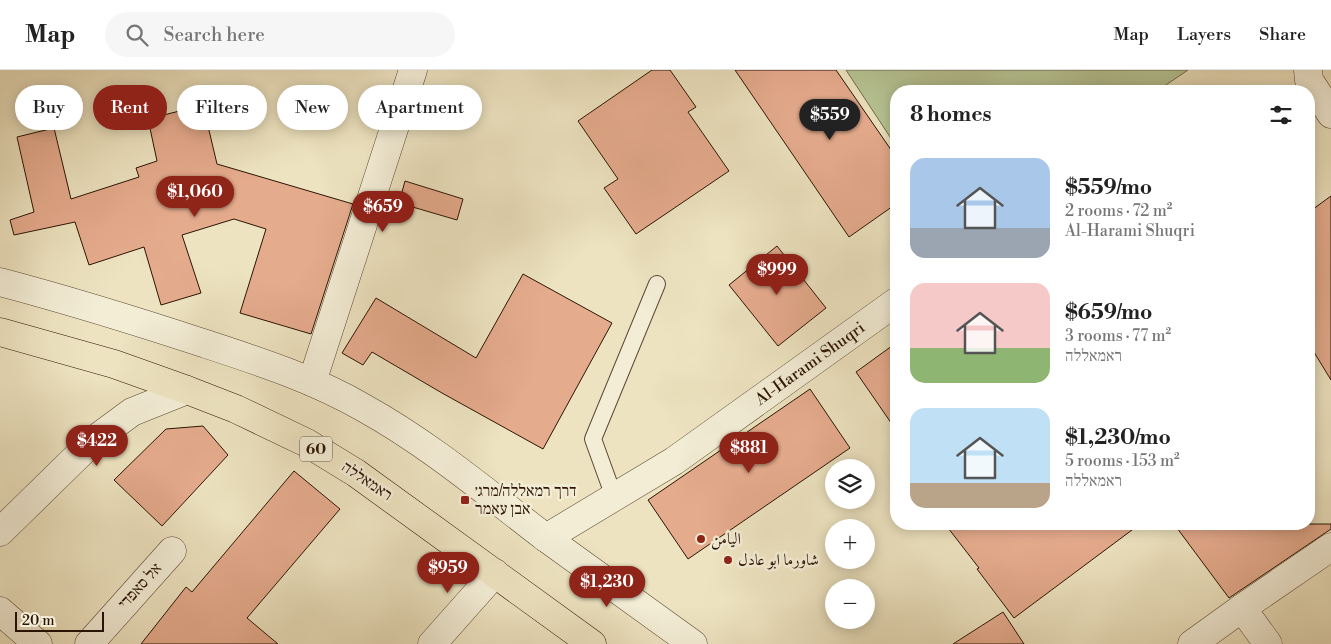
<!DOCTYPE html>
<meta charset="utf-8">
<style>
body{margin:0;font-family:"Libre Bodoni",Amiri,"Frank Ruhl Libre",serif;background:#f6f6f6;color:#222;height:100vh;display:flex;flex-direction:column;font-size:19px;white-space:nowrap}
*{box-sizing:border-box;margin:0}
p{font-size:16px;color:#767676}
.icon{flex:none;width:28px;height:28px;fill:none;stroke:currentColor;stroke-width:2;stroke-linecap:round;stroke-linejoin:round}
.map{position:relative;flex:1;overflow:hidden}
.side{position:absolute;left:890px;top:15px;width:425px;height:445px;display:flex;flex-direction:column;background:#fff;border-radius:20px;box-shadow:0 2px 12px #0003}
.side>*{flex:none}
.hud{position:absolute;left:15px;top:15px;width:475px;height:45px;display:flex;gap:10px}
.controls{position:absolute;left:825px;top:389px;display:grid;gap:10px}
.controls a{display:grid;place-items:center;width:50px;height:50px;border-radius:50%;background:#fff;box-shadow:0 2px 12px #0003;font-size:25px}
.scale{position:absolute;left:15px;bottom:12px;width:89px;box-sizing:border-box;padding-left:5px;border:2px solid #2b1404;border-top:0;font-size:14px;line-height:18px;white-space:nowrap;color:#2b1404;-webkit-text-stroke:4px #f3edd6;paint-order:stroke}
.price{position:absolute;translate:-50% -42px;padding:0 11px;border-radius:18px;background:#8f2418;color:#fff;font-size:16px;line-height:32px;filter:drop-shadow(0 1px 2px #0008)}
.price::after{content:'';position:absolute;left:50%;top:30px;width:15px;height:11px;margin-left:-8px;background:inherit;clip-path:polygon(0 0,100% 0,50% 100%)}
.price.active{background:#222;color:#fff}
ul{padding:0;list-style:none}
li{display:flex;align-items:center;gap:15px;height:125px;padding:0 20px}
li span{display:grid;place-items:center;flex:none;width:140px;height:100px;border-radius:15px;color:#555}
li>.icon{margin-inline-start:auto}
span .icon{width:60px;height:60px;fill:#fffc;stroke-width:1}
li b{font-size:21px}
h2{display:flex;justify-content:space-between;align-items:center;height:60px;padding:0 20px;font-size:21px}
.tag{padding:0 18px;border-radius:22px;background:#fff;box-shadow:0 2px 12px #0003;font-size:18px;line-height:45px}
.tag.active{background:#8f2418;color:#fff}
header{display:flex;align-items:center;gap:30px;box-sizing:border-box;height:70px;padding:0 25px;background:#fff;border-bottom:1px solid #e0e0e0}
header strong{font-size:24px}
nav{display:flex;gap:28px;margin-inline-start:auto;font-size:18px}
.search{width:350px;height:45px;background:#f6f6f6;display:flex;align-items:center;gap:12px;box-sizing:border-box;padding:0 18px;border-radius:28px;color:#767676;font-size:19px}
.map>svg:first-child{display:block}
</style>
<header>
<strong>Map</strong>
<div class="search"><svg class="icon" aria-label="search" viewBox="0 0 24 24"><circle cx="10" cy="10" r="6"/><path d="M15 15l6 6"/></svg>Search here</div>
<nav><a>Map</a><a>Layers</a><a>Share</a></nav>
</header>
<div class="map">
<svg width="1331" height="574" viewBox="0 0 1331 574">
<rect width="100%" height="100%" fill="#ede3c0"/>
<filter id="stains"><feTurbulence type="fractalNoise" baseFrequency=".004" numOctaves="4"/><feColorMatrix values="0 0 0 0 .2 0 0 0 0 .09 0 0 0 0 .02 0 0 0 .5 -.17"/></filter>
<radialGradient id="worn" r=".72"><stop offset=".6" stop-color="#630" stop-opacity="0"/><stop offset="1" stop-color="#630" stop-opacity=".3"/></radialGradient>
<path fill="#b6c494" stroke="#706c4c" d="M 846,0 L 1188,0 L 1157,21 L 896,21 L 896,76 Z"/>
<path fill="#e5ab8d" stroke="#2b1404" d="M 652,0 L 670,0 L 696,37 L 688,42 L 729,101 L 636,164 L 604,118 L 618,109 L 578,51 Z
M 735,0 L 836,0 L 896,87 L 896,134 L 849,167 Z
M 203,35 L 217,94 L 353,134 L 311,264 L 240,243 L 266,159 L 234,149 L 182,165 L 201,223 L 161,235 L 144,177 L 89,195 L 75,152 L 14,165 L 10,150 L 34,142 L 17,67 L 54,58 L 71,129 L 139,107 L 136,98 L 157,91 L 148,49 Z
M 405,111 L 463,129 L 457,150 L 399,133 Z
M 1331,126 L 1331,310 L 1309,274 L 1309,142 Z
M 777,176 L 826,238 L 778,276 L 729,215 Z
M 523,204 L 612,253 L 543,379 L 442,323 L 372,282 L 363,295 L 342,283 L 376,228 L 476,288 Z
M 896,273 L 896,360 L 856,302 Z
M 810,319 L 850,378 L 688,489 L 648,430 Z
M 203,356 L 228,385 L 162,456 L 114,410 L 166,359 Z
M 294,401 L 340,439 L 247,548 L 278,574 L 141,574 L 186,517 L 192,522 Z
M 945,454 L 1140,454 L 1014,548 L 977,499 L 979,498 Z
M 1174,454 L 1331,454 L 1331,459 L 1229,528 Z
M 1003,542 L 1024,574 L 953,574 Z"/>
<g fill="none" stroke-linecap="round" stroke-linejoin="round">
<defs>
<path id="service" d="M 614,427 L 593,369 L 657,214"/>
<g id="minor">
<path d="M 1308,0 L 1309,10 L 1331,44"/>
<path d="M 312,312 L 413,0"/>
<path d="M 0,462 L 94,370 L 132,342 L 187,320"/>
<path d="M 1242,538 L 1268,574"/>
<path d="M 0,541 L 38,574"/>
<path d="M 89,574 L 172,481"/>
<path d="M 432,574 L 495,503"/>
<path id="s1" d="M 693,574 L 546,468 L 674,391 L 896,232"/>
<path d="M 1192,574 L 1242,538 L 1331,477"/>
</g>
<path id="tertiary" d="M 0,212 C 68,230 136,251 203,273 C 258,291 314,309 364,338 C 429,374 487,423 546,468"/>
<path id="trunk" d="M 0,262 L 114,294 L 187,320 L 236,339 L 307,373 L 356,403 L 592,574"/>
</defs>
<use href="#service" stroke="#5c4833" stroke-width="18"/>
<use href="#minor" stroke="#5c4833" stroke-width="29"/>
<use href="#tertiary" stroke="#5c4833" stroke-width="29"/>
<use href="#trunk" stroke="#2b1404" stroke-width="29"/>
<use href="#service" stroke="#f3edd6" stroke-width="16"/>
<use href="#minor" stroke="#f3edd6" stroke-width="28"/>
<use href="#tertiary" stroke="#f3edd6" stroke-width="28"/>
<use href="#trunk" stroke="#ede3c0" stroke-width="28"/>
</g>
<g fill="#8f2418" stroke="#f3edd6" stroke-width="2">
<rect x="460" y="425" width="10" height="10" rx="2.5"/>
<circle cx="701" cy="469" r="5"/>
<circle cx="728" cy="490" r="5"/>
</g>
<g text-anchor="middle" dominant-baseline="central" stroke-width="5" stroke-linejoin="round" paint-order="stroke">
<rect fill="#f3edd6" stroke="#675543" stroke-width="1" x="300" y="366.5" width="32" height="25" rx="4"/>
<g font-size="15" font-weight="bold" fill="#2b1404">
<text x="316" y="379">60</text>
</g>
<g font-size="16" fill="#2b1404" stroke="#f3edd6">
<text stroke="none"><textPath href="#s1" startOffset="498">Al-Harami Shuqri</textPath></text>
<text transform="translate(367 411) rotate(34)">ראמאללה</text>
<text transform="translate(140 516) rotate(-48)">אל סאפדי</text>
</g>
<g font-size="16" fill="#2b1404" stroke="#f3edd6" text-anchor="start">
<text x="475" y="421">דרך רמאללה/מרג׳<tspan x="475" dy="18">אבן עאמר</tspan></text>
<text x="711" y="469">اليامن</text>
<text x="738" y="490">شاورما ابو عادل</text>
</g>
</g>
<rect width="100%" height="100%" filter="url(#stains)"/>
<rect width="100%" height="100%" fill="url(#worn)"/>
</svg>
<div class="controls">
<a><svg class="icon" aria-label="layers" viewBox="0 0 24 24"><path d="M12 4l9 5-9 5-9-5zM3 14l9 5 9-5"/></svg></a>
<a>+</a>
<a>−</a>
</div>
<div class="scale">20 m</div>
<b class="price active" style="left:830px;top:71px">$559</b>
<b class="price" style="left:195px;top:148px">$1,060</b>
<b class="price" style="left:383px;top:163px">$659</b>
<b class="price" style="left:777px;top:226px">$999</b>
<b class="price" style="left:97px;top:397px">$422</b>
<b class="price" style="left:749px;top:404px">$881</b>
<b class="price" style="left:448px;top:524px">$959</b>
<b class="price" style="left:607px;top:538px">$1,230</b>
<div class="hud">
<a class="tag">Buy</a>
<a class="tag active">Rent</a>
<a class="tag">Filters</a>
<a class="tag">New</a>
<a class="tag">Apartment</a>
</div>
<section class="side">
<h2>8 homes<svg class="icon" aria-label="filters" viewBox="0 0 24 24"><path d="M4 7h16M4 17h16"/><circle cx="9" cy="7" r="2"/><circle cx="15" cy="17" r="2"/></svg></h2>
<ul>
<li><span style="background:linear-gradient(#a9c7e8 70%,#9aa5b1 0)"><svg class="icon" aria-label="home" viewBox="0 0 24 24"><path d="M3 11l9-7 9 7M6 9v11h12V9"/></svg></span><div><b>$559/mo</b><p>2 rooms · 72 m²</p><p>Al-Harami Shuqri</p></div></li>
<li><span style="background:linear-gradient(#f6c9c9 65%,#8fb573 0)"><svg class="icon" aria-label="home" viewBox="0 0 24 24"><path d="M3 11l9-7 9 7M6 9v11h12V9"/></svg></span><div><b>$659/mo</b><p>3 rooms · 77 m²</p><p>ראמאללה</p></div></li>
<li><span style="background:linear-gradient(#bfe0f5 75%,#b9a48a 0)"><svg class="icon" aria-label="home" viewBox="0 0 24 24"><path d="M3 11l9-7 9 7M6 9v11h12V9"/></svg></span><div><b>$1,230/mo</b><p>5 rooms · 153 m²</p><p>ראמאללה</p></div></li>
</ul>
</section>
</div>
